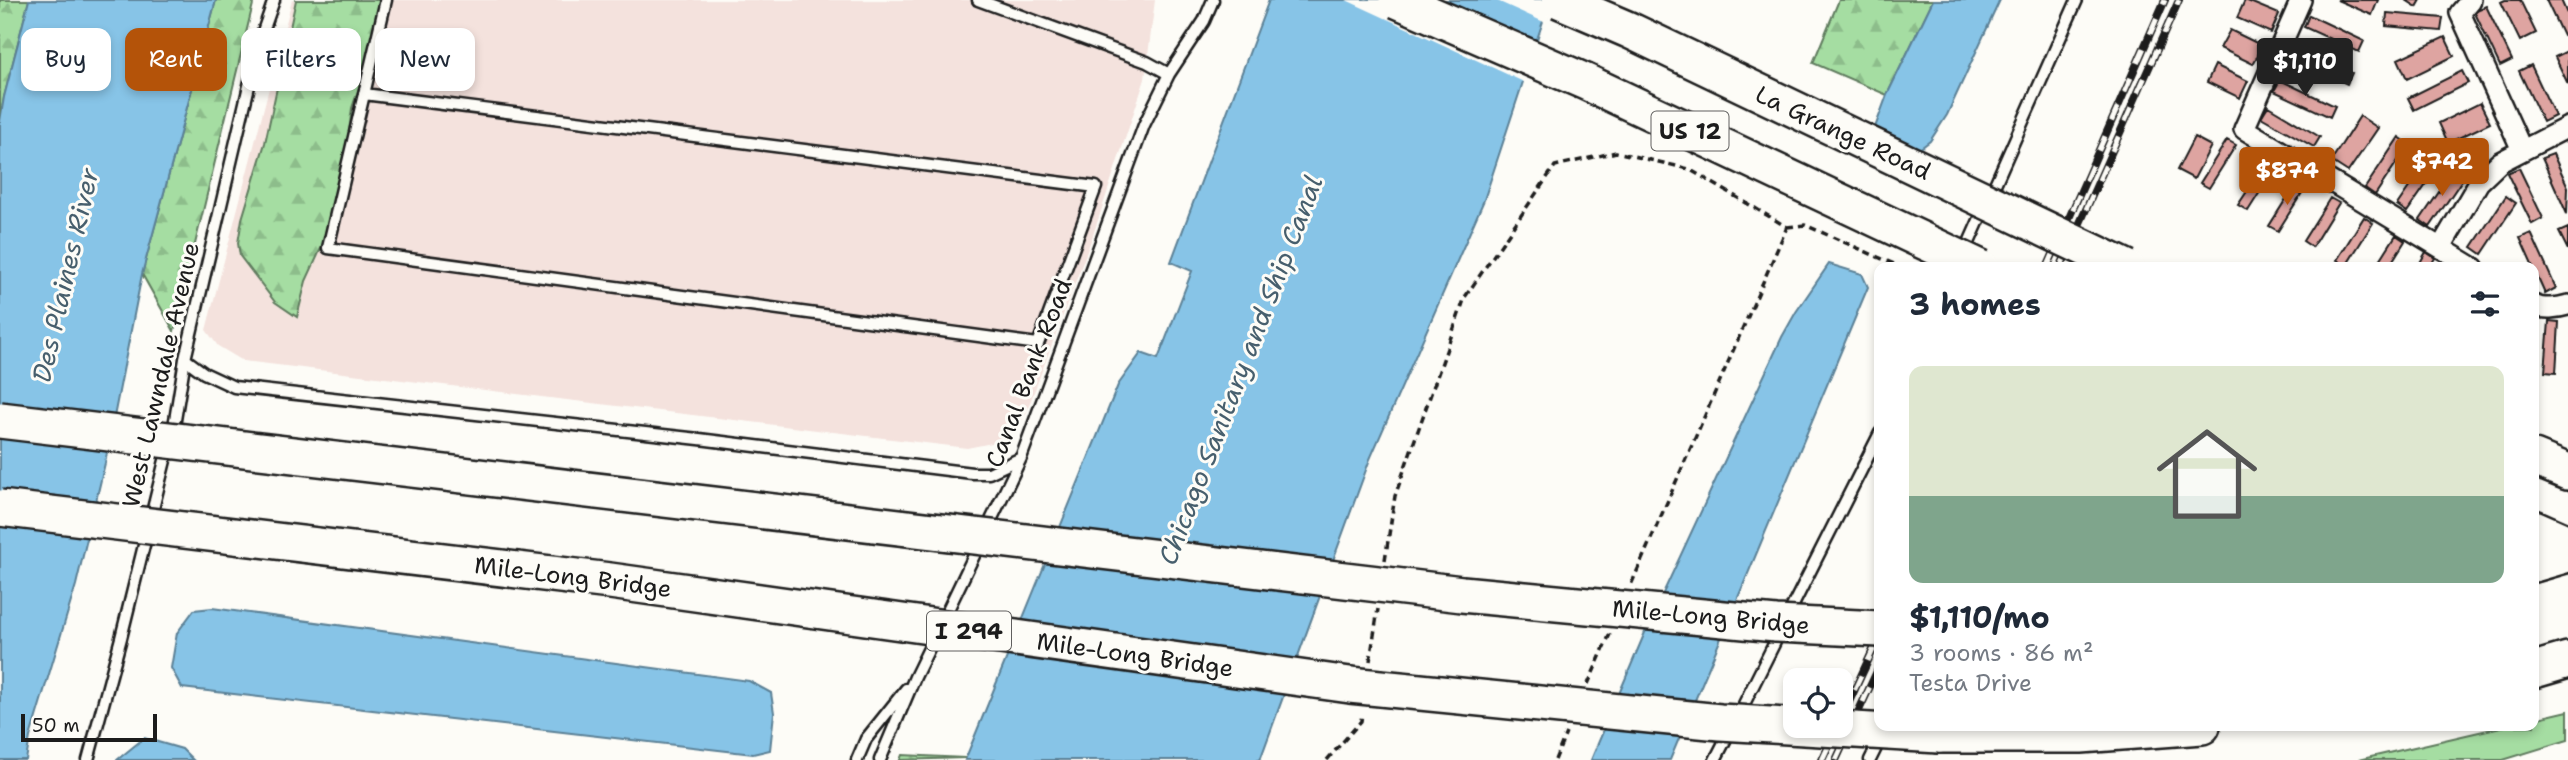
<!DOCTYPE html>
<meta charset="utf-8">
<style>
body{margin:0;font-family:"Shantell Sans",sans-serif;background:#f6f6f7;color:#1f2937;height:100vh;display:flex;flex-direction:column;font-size:26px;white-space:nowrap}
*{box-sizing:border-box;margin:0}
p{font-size:23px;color:#747a83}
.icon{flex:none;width:38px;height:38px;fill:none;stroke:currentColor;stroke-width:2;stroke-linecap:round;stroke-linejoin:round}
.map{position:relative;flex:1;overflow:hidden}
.drawer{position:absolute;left:1874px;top:262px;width:665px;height:469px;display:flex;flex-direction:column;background:#fff;border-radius:14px;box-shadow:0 4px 10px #0003}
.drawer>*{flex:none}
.guide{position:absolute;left:21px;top:28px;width:665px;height:63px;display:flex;gap:14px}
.buttons{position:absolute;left:1783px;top:668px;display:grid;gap:14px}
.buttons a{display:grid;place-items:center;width:70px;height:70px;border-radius:14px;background:#fff;box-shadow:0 4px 10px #0003;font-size:35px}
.scale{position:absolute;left:21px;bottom:18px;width:136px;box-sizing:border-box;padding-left:7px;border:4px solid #1c1c1c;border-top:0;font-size:19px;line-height:24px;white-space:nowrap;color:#1c1c1c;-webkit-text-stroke:5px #fdfcf7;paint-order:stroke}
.price{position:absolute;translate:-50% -60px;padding:0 16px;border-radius:7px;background:#b45309;color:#fff;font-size:23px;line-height:46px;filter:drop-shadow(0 2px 4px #0008)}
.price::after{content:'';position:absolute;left:50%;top:42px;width:21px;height:16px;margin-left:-10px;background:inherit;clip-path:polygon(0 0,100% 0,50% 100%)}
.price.on{background:#222;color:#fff}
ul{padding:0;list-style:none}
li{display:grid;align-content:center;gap:14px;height:371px;padding:0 35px}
li span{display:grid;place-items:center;height:217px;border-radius:14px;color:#555}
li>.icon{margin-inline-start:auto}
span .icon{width:126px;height:126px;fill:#fffc;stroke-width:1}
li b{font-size:30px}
h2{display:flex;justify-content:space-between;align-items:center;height:84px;padding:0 35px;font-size:30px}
.pill{padding:0 24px;border-radius:14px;background:#fff;box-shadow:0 4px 10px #0003;font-size:24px;line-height:63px}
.pill.on{background:#b45309;color:#fff}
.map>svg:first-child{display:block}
</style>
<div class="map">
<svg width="2568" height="760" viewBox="0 0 2568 760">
<defs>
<pattern id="forest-firs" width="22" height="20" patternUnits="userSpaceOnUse" patternTransform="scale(1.75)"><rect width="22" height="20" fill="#a5dda2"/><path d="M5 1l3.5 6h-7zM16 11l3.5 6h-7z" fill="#8dbd8b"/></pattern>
</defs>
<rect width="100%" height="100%" fill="#fdfcf7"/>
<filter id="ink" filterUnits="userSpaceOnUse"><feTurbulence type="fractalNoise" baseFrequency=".0143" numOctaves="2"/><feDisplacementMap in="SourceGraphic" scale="14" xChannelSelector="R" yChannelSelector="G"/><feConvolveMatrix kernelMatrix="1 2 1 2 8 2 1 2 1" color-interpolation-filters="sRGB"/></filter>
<g filter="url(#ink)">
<path fill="#f4e2dd" d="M 292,0 L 1155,0 L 1145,79 L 1092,238 L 1025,416 L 1011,434 L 992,443 L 967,448 L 243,361 L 218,346 L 206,330 Z"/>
<path fill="#a5dda2" stroke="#607c5f" stroke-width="2" d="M 2568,711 L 2568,740 L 2503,760 L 2358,760 L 2505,726 L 2534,726 L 2534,719 Z"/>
<path fill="url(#forest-firs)" stroke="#607c5f" stroke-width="2" d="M 0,0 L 29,0 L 4,97 L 0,121 Z
M 216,0 L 254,0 L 174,331 L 142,274 Z
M 296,0 L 389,0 L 352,108 L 344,170 L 329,231 L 306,281 L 297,317 L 275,302 L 240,256 L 238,243 L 242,219 L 265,143 Z
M 1839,0 L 1933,0 L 1887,95 L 1813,63 Z
M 902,755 L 965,758 L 900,760 Z"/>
<path fill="#87c4e7" stroke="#5c8196" stroke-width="2" d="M 29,0 L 216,0 L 142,274 L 105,463 L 76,585 L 30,737 L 26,760 L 0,760 L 0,121 L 4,97 Z
M 1269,0 L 1550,0 L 1484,200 L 1370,459 L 1260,760 L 965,760 L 1118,385 L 1141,353 L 1158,359 L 1192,271 L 1171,262 Z
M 1933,0 L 2000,0 L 1947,115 L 1930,141 L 1894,168 L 1873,133 L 1887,95 Z
M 1829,264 L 1862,274 L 1868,287 L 1670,760 L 1591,760 L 1646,630 L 1782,337 L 1796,312 Z
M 212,608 L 749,681 L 771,693 L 774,713 L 770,750 L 753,754 L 182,688 L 171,668 L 177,633 L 194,610 Z
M 144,738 L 182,749 L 193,760 L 117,760 Z"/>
<path fill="#fdfcf7" d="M 1346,0 L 1430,0 L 1537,49 L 1526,83 Z
M 1495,0 L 1553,0 L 1546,23 Z"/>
<path fill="#dea4a1" stroke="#1c1c1c" stroke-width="2" d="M 2245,0 L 2279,14 L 2271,33 L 2237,18 Z
M 2337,0 L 2378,0 L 2372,15 Z
M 2406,0 L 2421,0 L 2417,7 Z
M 2505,0 L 2520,0 L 2536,33 L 2520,41 L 2501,2 Z
M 2546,0 L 2561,0 L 2568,16 L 2568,34 L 2563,36 Z
M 2486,6 L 2512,60 L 2500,66 L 2474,11 Z
M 2387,13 L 2443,18 L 2441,31 L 2386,26 Z
M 2309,15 L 2364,41 L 2359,52 L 2304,27 Z
M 2230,30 L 2263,46 L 2253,64 L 2220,48 Z
M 2445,37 L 2454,56 L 2407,79 L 2398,59 Z
M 2296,47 L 2352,73 L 2347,84 L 2291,58 Z
M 2567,51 L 2568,53 L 2568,84 L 2555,57 Z
M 2215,65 L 2248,81 L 2240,98 L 2207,82 Z
M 2531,65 L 2555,116 L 2543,122 L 2519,71 Z
M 2462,71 L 2468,83 L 2414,110 L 2408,98 Z
M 2280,80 L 2335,106 L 2330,117 L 2274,91 Z
M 2480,103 L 2490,123 L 2448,143 L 2439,123 Z
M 2268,106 L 2320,137 L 2314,147 L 2261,117 Z
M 2360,116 L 2378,128 L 2348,172 L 2331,161 Z
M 2194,137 L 2211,146 L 2194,179 L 2177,170 Z
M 2399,137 L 2409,144 L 2375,195 L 2365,188 Z
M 2227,140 L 2236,145 L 2209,188 L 2200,183 Z
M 2553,154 L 2568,187 L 2567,214 L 2542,158 Z
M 2431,155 L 2442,162 L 2407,212 L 2397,205 Z
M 2266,163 L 2275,168 L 2248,211 L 2238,205 Z
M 2519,168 L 2543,218 L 2532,224 L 2507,173 Z
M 2454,170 L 2464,177 L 2430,227 L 2420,220 Z
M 2296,183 L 2305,188 L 2278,231 L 2269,226 Z
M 2506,196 L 2516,203 L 2482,254 L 2472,247 Z
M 2330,198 L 2339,203 L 2312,247 L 2303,241 Z
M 2364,217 L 2373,223 L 2346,266 L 2337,260 Z
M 2568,228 L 2568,250 L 2559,232 Z
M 2531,233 L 2556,288 L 2545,294 L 2520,238 Z
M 2396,235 L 2405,241 L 2388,268 L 2375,268 Z
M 2426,252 L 2435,258 L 2429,268 L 2417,268 Z
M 2549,321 L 2559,322 L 2556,373 L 2545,372 Z"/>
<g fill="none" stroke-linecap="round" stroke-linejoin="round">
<defs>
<path id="lane" d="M 978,0 L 1147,62 L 1169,74
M 364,94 L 1096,187 L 1038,344 L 328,248 L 386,0
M 1964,254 L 2077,0
M 185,359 L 204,373 L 234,387 L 699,439 L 972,473 L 989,473 L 1021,458
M 1786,619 L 1880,433
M 943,620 L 1021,458 L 1144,125 L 1169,74 L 1204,21 L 1213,0
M 1738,716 L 1780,632
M 88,760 L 121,638 L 175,420 L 185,359 L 259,43 L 274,0
M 857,760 L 866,739 L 906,689
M 880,760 L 915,677 L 936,634
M 1715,760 L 1731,729
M 1870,760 L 1876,748"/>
<path id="street" d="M 2301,0 L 2244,129 L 2474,268
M 2471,0 L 2460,13 L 2522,150
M 2441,247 L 2479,182 L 2500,162 L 2568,127
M 2534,305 C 2543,310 2558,308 2568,305"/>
<path id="highway" d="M 2534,458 L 2568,472
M 2534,528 L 2568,543
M 2534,564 L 2568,554
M 2534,670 L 2568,660
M 1939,735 L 2081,735 L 2202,726"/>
</defs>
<use href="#lane" stroke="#1c1c1c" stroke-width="15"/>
<use href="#street" stroke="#1c1c1c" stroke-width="24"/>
<use href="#highway" stroke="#1c1c1c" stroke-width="40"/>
<path stroke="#1c1c1c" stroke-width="3.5" stroke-dasharray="7 5" stroke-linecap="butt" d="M 1787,227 L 1805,225 L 1903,268
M 1385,560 L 1395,496 L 1465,297 L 1555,166 L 1616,152 L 1689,169 L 1787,227 L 1631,585
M 1370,661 L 1378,609
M 1588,684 L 1610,634
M 1327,760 L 1361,721 L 1362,713
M 1555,760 L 1566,733"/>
<use href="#lane" stroke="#fdfcf7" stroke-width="10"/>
<use href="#street" stroke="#fdfcf7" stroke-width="19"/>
<use href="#highway" stroke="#fdfcf7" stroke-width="35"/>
<defs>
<path id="rail" d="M 2047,268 L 2165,0
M 2060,268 L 2179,0
M 1841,719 L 1880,635
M 1822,760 L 1838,726
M 1836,760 L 1880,665"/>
</defs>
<use href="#rail" stroke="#1c1c1c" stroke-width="8"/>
<use href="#rail" stroke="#fdfcf7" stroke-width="5" stroke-dasharray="16" stroke-linecap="butt"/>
<defs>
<path id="highway-bridge" d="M 1397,0 L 1586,82 L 1981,268
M 1559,0 L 1629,30 L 2127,268
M 0,420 L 1462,594 L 1776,624 L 1880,629
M 0,508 L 610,581 L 1350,685 L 1720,722 L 1939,735"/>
</defs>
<use href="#highway-bridge" stroke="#1c1c1c" stroke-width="40" stroke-linecap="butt"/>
<use href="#highway-bridge" stroke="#fdfcf7" stroke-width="35"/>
</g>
</g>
<g text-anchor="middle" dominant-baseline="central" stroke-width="6" stroke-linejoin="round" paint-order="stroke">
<g fill="#fdfcf7" stroke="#605f5e" stroke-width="2">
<rect x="1651.5" y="111.5" width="77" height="39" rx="5"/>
<rect x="927" y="611.5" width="84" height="39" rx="5"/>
</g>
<g font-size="23" font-weight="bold" fill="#1c1c1c">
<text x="1690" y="131">US 12</text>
<text x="969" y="631">I 294</text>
</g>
<g font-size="24" fill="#1c1c1c" stroke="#fdfcf7">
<text transform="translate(1843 133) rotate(25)">La Grange Road</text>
<text transform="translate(1029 373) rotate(-69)">Canal Bank Road</text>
<text transform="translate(161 375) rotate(-77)">West Lawndale Avenue</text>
<text transform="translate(573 577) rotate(7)">Mile-Long Bridge</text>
<text transform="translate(1711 617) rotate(5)">Mile-Long Bridge</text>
<text transform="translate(1135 655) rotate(8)">Mile-Long Bridge</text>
</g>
<g font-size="26" font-style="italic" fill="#475f6d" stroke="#fdfcf7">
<text transform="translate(65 275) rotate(-77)">Des Plaines River</text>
<text transform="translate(1240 370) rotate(-69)">Chicago Sanitary and Ship Canal</text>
</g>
</g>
</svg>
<div class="buttons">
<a><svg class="icon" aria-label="locate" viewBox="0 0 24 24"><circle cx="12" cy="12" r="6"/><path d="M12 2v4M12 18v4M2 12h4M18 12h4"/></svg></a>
</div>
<div class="scale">50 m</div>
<b class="price on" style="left:2305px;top:98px">$1,110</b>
<b class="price" style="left:2442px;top:198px">$742</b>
<b class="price" style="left:2287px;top:207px">$874</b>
<div class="guide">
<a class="pill">Buy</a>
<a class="pill on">Rent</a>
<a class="pill">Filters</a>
<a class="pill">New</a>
</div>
<section class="drawer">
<h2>3 homes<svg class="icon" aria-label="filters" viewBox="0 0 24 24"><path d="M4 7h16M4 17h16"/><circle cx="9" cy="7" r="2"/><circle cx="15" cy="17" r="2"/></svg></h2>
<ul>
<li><span style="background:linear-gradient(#dfe7d0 60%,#7fa58c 0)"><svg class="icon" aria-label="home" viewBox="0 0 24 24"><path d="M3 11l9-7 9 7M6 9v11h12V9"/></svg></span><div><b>$1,110/mo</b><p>3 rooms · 86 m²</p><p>Testa Drive</p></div></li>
</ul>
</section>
</div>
